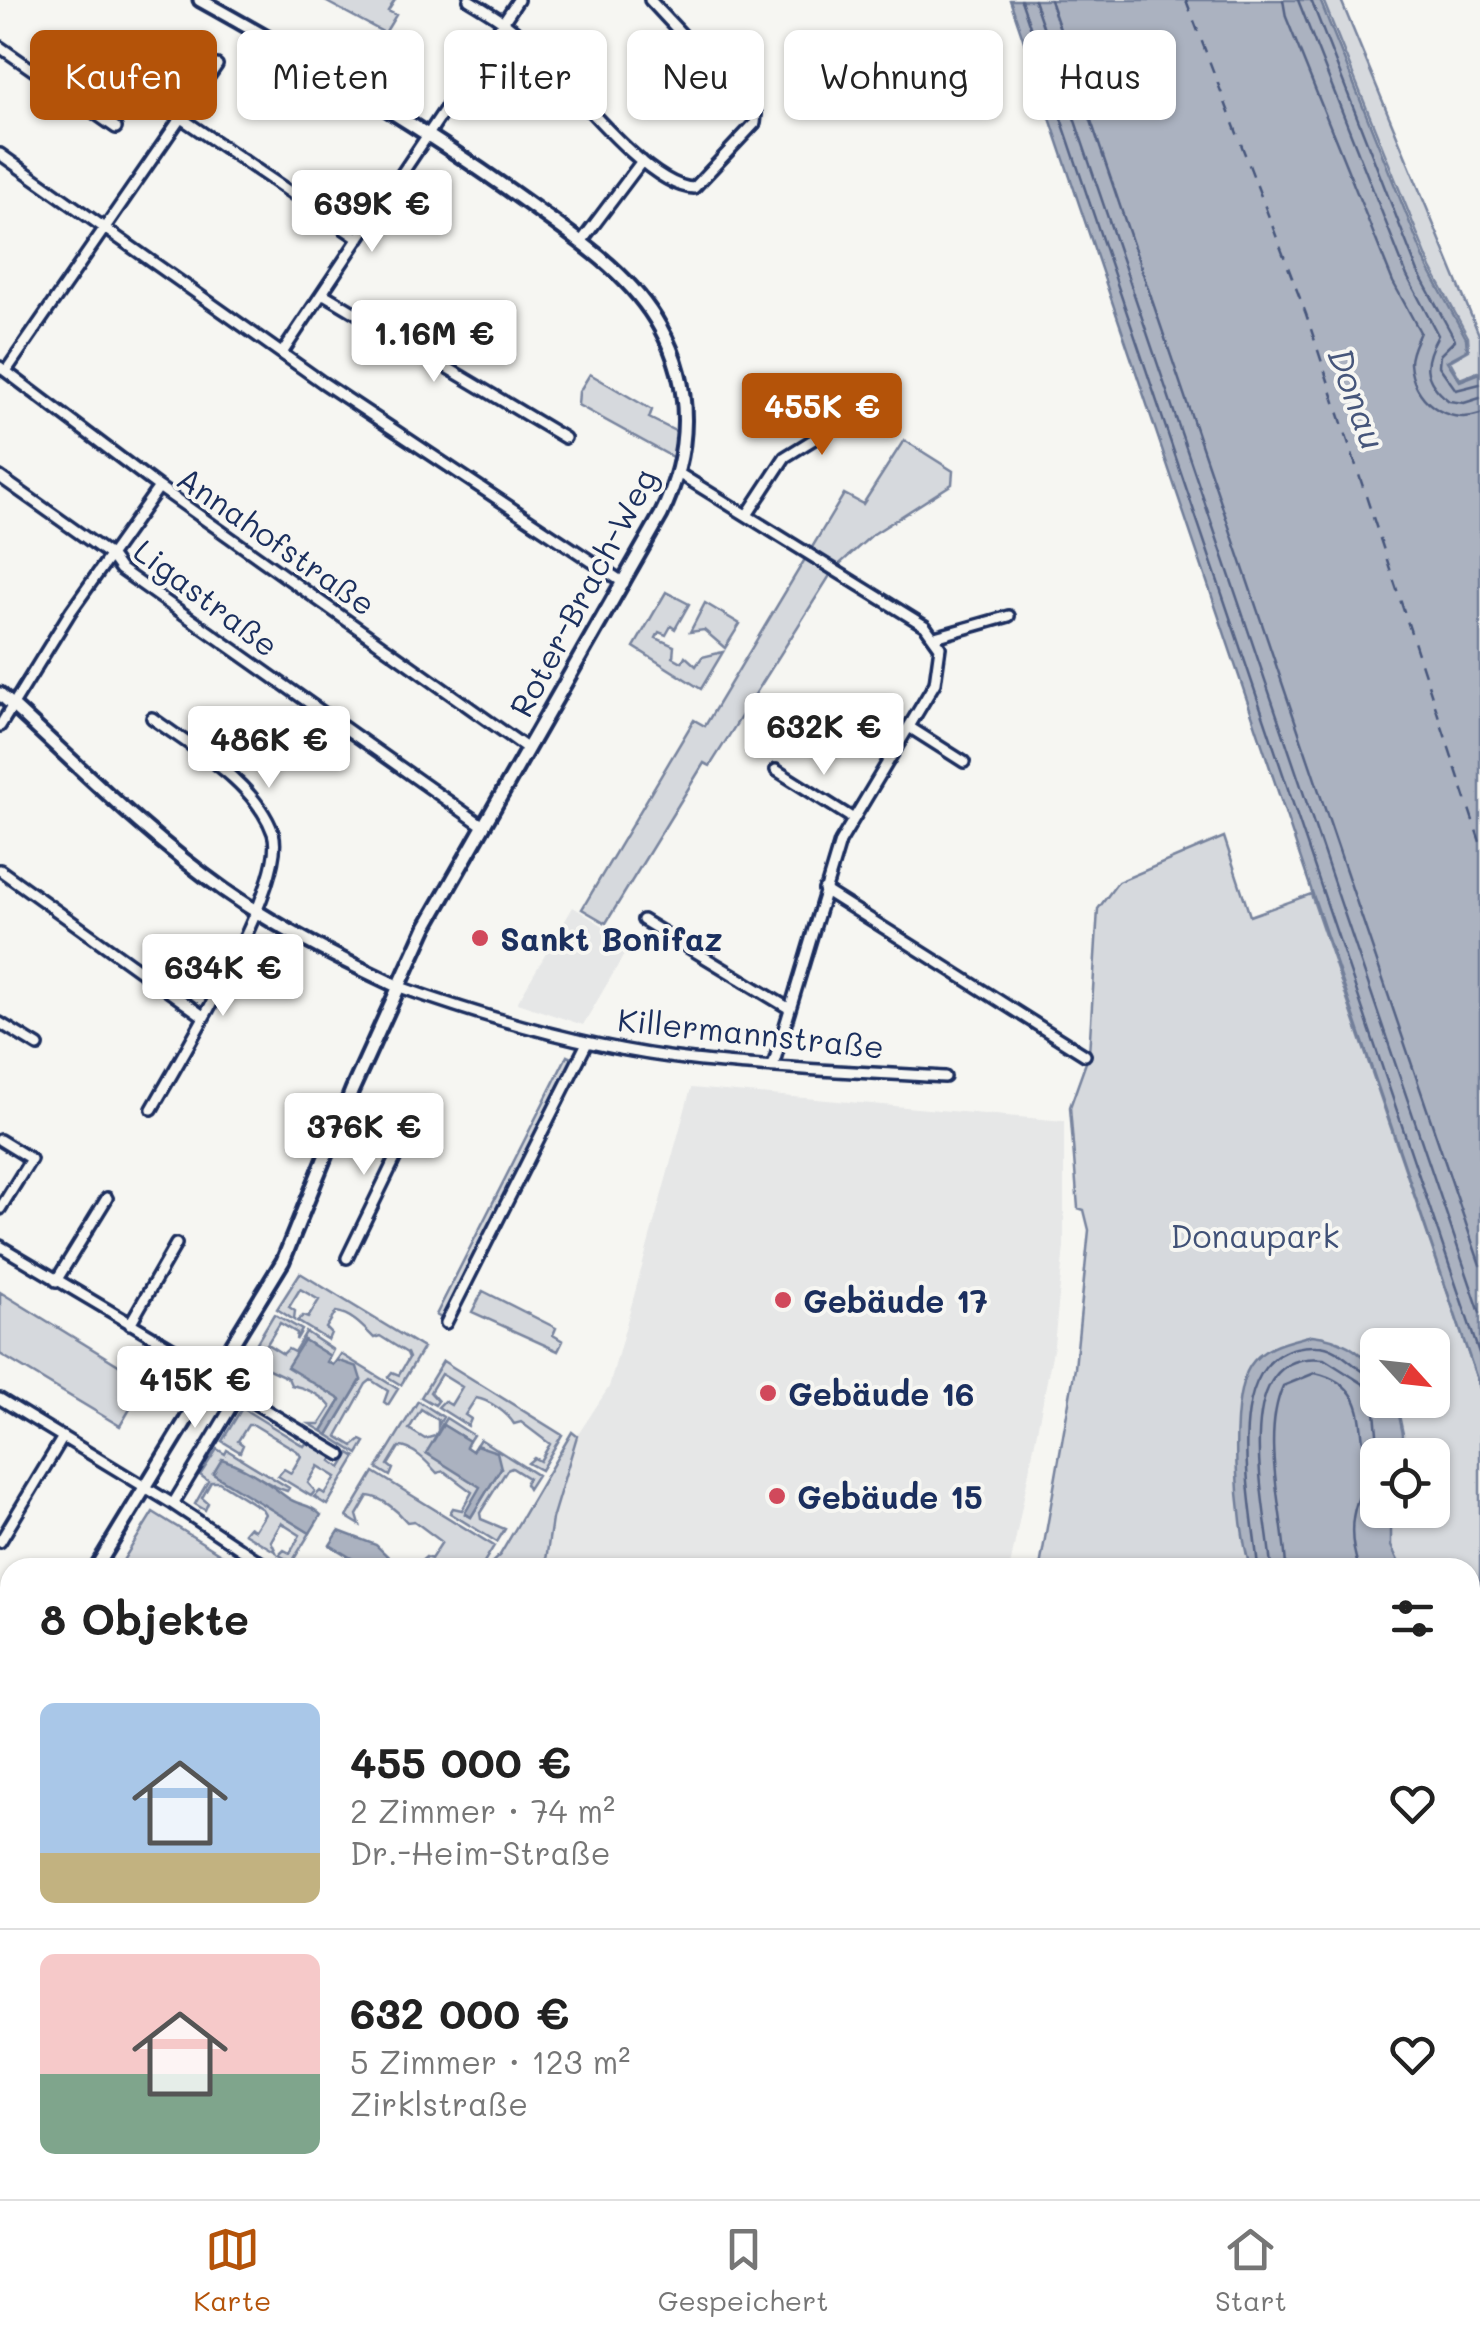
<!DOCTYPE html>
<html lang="de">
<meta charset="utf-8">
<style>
body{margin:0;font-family:Mali,sans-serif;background:#f2f2f2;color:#222;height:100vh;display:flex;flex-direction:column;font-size:38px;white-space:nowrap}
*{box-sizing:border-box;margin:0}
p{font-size:32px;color:#767676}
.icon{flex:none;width:55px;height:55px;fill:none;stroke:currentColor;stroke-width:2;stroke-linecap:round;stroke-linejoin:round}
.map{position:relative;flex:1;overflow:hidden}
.sheet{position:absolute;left:0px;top:1558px;width:1480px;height:642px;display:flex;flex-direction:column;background:#fff;border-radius:30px 30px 0 0;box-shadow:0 2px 8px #0004}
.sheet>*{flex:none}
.banner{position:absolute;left:30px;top:30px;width:1420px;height:90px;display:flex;gap:20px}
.needle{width:65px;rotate:117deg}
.buttons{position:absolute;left:1360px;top:1328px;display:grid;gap:20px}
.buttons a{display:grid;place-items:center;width:90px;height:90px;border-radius:15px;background:#fff;box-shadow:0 2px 8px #0004;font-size:50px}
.price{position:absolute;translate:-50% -85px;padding:0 22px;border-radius:10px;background:#fff;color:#222;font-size:32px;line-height:65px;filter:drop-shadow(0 2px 5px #0008)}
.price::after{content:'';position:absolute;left:50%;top:60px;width:30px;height:22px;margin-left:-15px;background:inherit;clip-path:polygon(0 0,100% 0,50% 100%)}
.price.on{background:#b45309;color:#fff}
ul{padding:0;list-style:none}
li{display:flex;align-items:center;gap:30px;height:250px;padding:0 40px}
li+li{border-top:2px solid #e0e0e0}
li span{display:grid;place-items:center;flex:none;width:280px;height:200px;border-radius:15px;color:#555}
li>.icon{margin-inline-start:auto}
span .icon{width:120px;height:120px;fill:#fffc;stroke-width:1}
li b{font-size:42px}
h2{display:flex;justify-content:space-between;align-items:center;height:120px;padding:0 40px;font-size:42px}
.chip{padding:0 35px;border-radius:15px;background:#fff;box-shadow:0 2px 8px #0004;font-size:35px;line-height:90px}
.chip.on{background:#b45309;color:#fff}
.dock{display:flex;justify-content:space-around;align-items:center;height:140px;border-top:2px solid #e0e0e0;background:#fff;font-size:28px;color:#767676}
.dock a{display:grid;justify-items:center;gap:5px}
.dock .on{color:#b45309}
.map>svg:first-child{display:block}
</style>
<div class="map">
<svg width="1480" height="2199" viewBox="0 0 1480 2199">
<rect width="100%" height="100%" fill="#f6f6f2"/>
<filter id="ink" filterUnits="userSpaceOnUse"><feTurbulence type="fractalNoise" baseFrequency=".01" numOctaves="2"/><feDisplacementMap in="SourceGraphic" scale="20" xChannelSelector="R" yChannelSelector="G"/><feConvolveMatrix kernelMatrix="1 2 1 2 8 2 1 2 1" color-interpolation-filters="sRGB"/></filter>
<g filter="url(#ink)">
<path fill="#e6e7e7" d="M 573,907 L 631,943 L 583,1025 L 517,1003 Z
M 691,1088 L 1064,1121 L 1064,1247 L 1054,1345 L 1010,1567 L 545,1568 L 552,1519 L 577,1436 L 609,1387 Z
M 0,1653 L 10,1660 L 10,1968 L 0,1961 Z"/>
<path fill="#d6d9dd" stroke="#78849e" stroke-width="2.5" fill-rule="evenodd" d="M 323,0 L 395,0 L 388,11 L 396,15 L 385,33 Z
M 1323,0 L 1341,0 L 1480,337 L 1480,371 L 1460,379 L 1450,361 L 1469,350 L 1468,337 L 1431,268 Z
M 590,374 L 652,410 L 649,418 L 681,434 L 676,459 L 578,405 L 579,392 Z
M 904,440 L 953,471 L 952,484 L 872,535 L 834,569 L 710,766 L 704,763 L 606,923 L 582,909 L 694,720 L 705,726 L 844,494 L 863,504 Z
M 666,592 L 689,604 L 675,629 L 671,626 L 666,635 L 659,632 L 656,638 L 674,646 L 673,657 L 682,662 L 685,656 L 696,666 L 702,657 L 723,652 L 701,689 L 634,647 Z
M 705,603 L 740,624 L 725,648 L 704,630 L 690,632 Z
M 1224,837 L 1250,916 L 1311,894 L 1480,1388 L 1480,2199 L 767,2199 L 771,2190 L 1470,2190 L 1470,1568 L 1040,1567 L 1075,1368 L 1089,1230 L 1084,1210 L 1078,1208 L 1070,1107 L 1089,1054 L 1098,909 L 1118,882 ZM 1378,1345 L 1432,1345 L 1432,1400 L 1378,1400 ZM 1378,1455 L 1432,1455 L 1432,1510 L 1378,1510 Z
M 567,1056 L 576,1060 L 445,1320 L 436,1315 Z
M 300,1273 L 423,1348 L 401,1385 L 388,1377 L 392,1372 L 399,1375 L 409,1358 L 407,1353 L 380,1336 L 374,1338 C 364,1328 352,1314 336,1312 L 326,1328 L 331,1333 L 328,1340 L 297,1321 L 303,1316 L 308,1318 L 319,1300 L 300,1289 L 289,1307 L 295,1311 L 294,1320 L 277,1309 Z
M 483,1291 L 556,1328 L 553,1335 L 563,1341 L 558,1351 L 472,1312 Z
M 0,1292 L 146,1382 L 120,1426 L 0,1354 Z
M 274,1314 L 302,1330 L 296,1340 L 297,1333 L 280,1323 L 267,1344 L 283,1354 L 288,1349 L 294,1352 L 306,1332 L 333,1350 L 330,1356 L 304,1340 L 341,1400 L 322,1431 L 310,1424 L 320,1424 L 331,1407 C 321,1394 303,1387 291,1385 L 288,1378 L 247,1359 Z
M 341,1354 L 398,1389 L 388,1405 L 384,1402 L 388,1391 L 371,1380 L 366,1384 L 337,1436 L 353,1446 L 361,1440 L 365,1442 L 358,1454 L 328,1435 L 361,1380 L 337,1360 Z
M 443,1361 L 562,1435 L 541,1470 L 528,1463 L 534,1458 L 540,1461 L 550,1444 L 521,1422 L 514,1424 C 508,1414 490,1400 476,1398 L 465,1415 L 471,1419 L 468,1426 L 438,1407 L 444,1401 L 451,1405 L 462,1387 L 441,1374 L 430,1392 L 438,1401 L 435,1405 L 421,1397 Z
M 418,1401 L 443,1417 L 438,1426 L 438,1420 L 421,1409 L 409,1429 L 425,1439 L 435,1436 L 446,1418 L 473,1435 L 469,1441 L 443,1425 L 481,1487 L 465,1514 L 471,1517 L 501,1468 L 476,1445 L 480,1439 L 537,1475 L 528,1489 L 525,1484 L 528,1478 L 512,1468 L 507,1470 L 480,1513 L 481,1519 L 505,1529 L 497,1542 L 450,1513 L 453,1508 L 462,1510 L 472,1492 L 444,1471 L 437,1473 C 428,1463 414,1447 399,1447 L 388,1465 L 393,1469 L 390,1476 L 377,1468 Z
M 242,1408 L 304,1446 L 308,1441 L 334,1456 L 331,1461 L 341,1468 L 350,1453 L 356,1457 L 327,1505 L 314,1497 L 320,1491 L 325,1494 L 336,1477 L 318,1466 L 308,1483 L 315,1491 L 311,1496 L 278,1476 L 284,1469 L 291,1473 L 301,1456 L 297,1451 L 254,1425 L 248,1425 L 238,1441 L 243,1445 L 240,1452 L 222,1441 Z
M 572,1432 L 577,1436 L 552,1519 L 545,1567 L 487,1567 L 500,1555 Z
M 217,1449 L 225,1454 L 227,1450 L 289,1488 L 287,1491 C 252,1480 253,1461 214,1474 L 310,1533 L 292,1562 L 279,1555 L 284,1550 L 290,1553 L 300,1535 L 281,1523 L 271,1541 L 276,1552 L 244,1533 L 249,1527 L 255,1530 L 265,1514 L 262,1509 L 219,1482 L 211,1482 L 202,1498 L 208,1503 L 205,1510 L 195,1504 L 208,1481 L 200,1475 Z
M 374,1472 L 494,1546 L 481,1567 L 429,1567 L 420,1562 L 426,1557 L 431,1559 L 442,1542 L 414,1521 L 407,1522 C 399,1512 382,1497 368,1496 L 357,1515 L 360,1525 L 347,1517 Z
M 153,1512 L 235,1563 L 242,1567 L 119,1567 Z"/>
<path fill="#abb2c0" stroke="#717e99" stroke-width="2.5" d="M 1010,0 L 1320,0 L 1428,268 L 1466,338 L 1467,350 L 1447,361 L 1460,381 L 1480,373 L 1480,1388 Z
M 1312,1335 C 1340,1338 1360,1350 1377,1372 L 1378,1400 L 1396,1401 L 1403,1434 L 1402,1455 L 1378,1455 L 1378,1510 L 1391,1510 L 1391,1546 L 1401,1567 L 1250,1567 C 1237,1526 1227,1402 1250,1366 C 1263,1345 1291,1341 1312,1335 Z
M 304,1340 L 330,1356 L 327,1362 L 333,1365 L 337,1360 L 357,1367 L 361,1380 L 328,1435 L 322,1431 L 341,1400 L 287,1367 Z
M 443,1425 L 469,1441 L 466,1447 L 472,1451 L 476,1445 L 497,1452 L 501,1468 L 471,1517 L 465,1513 L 480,1487 L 426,1453 Z
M 222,1459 C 246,1467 266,1481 285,1496 C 297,1506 310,1503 321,1515 L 310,1533 L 213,1474 Z
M 339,1531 L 376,1545 L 399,1567 L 366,1567 L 330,1545 Z
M 1470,1839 L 1480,1856 L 1480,2199 L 1172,2199 L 1177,2190 L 1470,2190 Z"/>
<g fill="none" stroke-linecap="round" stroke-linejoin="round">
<path stroke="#556385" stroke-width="2.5" d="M 1021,0 L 1480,1356
M 1034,0 L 1480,1313
M 1050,0 L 1480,1265
M 1283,0 L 1286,17 L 1393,282 L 1420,332 C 1416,342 1410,352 1410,363 C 1412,399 1446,426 1480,414
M 1298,0 L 1407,276 L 1438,335 C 1424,361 1420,378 1449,401 L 1464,403 L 1480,398
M 1311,0 L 1418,272 L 1455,340 L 1440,355 L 1439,366 L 1456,390 L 1480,384
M 1258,1568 C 1253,1506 1213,1342 1317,1346 C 1343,1346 1355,1374 1378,1377
M 1271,1568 C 1268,1513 1224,1347 1324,1359 L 1373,1390 L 1379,1455
M 1286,1568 C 1284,1514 1260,1438 1283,1386 L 1315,1373 C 1377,1387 1353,1437 1371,1476 C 1350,1504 1347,1534 1359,1568"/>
<path stroke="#46567b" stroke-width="2.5" stroke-dasharray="12 10" stroke-linecap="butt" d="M 1186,0 L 1306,314 L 1480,842"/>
<defs>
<path id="street" d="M 469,0 C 489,12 509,24 526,41 C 563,76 645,187 694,188 L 755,123 L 756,114 L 650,0
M 0,47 L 116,128
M 181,118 L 359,239
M 0,154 L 322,382 L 624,583
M 581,242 L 642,161
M 322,293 L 565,438
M 282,353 L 518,0
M 0,367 L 159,487 L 528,749
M 6,371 L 217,65
M 678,473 L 925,626 L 940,647 L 935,683 L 840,842 L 773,1066
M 0,477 L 110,555 L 120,569 L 482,825
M 747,515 L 785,457 L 840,423 L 859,382
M 935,637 L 1009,616
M 152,718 C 193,748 255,782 273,833 C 289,881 180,1059 152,1109
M 0,726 L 71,611 L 159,487
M 909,727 L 964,762
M 776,770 L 852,818
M 0,870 L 203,1016
M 824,890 L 1085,1055
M 643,920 L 790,1009
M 397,986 C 492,1020 592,1049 693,1060 C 777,1069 861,1072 945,1077
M 0,1023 L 38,1046
M 344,1110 L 404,1140 L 347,1258
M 0,1140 L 31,1159 L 0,1209
M 0,1246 L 216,1374
M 56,1281 L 107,1198
M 446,1323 L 587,1043
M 130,1324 L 176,1244
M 239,1394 L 341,1455
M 0,1399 L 173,1504 L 239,1394 L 213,1379
M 173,1504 L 269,1568
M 0,1542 L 63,1437
M 0,2078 L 10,2063
M 237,2199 L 243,2190
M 600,2199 L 603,2190"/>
<path id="secondary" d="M 0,694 C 73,760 143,833 224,890 C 278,928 337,958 397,986
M 96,1568 L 283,1261 L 352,1090 L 426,927 L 661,515 C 691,454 694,388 660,327 C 631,274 577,239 529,204 C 424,128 313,63 200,0
M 0,1981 L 10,1988
M 611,2190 L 623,2199"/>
</defs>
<use href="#street" stroke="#1b2f5e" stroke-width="16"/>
<use href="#secondary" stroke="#1b2f5e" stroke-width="19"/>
<use href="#street" stroke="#f6f6f2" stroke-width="9"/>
<use href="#secondary" stroke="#f6f6f2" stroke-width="11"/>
</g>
</g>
<g fill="#d1495b" stroke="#f6f6f2" stroke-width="4">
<circle cx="480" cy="938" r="10"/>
<circle cx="783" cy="1300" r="10"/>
<circle cx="768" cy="1393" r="10"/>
<circle cx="777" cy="1496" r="10"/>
</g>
<g text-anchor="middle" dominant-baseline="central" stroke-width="8" stroke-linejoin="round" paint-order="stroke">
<g font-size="32" fill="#1b2f5e" stroke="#f6f6f2">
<text transform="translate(277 540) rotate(35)">Annahofstraße</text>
<text transform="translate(582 592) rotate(-62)">Roter-Brach-Weg</text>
<text transform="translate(207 597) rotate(37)">Ligastraße</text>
<text transform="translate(751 1032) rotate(6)">Killermannstraße</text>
</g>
<g font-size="32" font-weight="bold" fill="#1b2f5e" stroke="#f6f6f2" text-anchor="start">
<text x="500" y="938">Sankt Bonifaz</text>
<text x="803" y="1300">Gebäude 17</text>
<text x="788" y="1393">Gebäude 16</text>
<text x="797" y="1496">Gebäude 15</text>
</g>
<g font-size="32" fill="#405177" stroke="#f6f6f2">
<text x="1255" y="1235">Donaupark</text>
</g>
<g font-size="35" font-style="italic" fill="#46567b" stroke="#f6f6f2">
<text transform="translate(1358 398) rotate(70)">Donau</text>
</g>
</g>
</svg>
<div class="buttons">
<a><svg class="needle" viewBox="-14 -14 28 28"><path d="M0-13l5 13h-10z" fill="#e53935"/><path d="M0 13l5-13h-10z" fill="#767676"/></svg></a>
<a><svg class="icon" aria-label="locate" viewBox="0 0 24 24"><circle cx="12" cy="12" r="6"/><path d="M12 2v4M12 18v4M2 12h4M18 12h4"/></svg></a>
</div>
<b class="price" style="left:372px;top:255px">639K €</b>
<b class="price" style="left:434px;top:385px">1.16M €</b>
<b class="price on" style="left:822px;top:458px">455K €</b>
<b class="price" style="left:824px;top:778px">632K €</b>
<b class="price" style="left:269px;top:791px">486K €</b>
<b class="price" style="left:223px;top:1019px">634K €</b>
<b class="price" style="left:364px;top:1178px">376K €</b>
<b class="price" style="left:195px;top:1431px">415K €</b>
<div class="banner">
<a class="chip on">Kaufen</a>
<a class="chip">Mieten</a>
<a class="chip">Filter</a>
<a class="chip">Neu</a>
<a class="chip">Wohnung</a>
<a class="chip">Haus</a>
</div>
<section class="sheet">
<h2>8 Objekte<svg class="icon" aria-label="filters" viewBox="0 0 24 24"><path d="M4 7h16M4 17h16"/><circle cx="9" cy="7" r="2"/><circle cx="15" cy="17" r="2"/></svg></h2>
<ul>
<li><span style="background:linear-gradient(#a9c7e8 75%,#c2b280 0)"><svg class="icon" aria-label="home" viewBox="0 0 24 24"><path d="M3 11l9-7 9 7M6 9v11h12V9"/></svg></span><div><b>455 000 €</b><p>2 Zimmer · 74 m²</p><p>Dr.-Heim-Straße</p></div><svg class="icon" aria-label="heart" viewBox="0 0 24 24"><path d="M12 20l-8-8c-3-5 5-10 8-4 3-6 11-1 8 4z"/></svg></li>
<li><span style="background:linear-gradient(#f6c9c9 60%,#7fa58c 0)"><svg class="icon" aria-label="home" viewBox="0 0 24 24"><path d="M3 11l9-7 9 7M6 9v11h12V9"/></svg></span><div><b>632 000 €</b><p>5 Zimmer · 123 m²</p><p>Zirklstraße</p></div><svg class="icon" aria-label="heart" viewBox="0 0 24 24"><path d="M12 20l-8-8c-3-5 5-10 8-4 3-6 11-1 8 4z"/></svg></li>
</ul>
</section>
</div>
<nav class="dock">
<a class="on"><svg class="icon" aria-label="map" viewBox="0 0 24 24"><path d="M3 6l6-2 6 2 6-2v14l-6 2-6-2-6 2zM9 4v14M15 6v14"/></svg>Karte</a>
<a><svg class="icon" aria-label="saved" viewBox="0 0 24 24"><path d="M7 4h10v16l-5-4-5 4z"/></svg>Gespeichert</a>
<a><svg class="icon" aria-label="home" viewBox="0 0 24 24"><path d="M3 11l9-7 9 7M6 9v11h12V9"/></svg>Start</a>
</nav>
